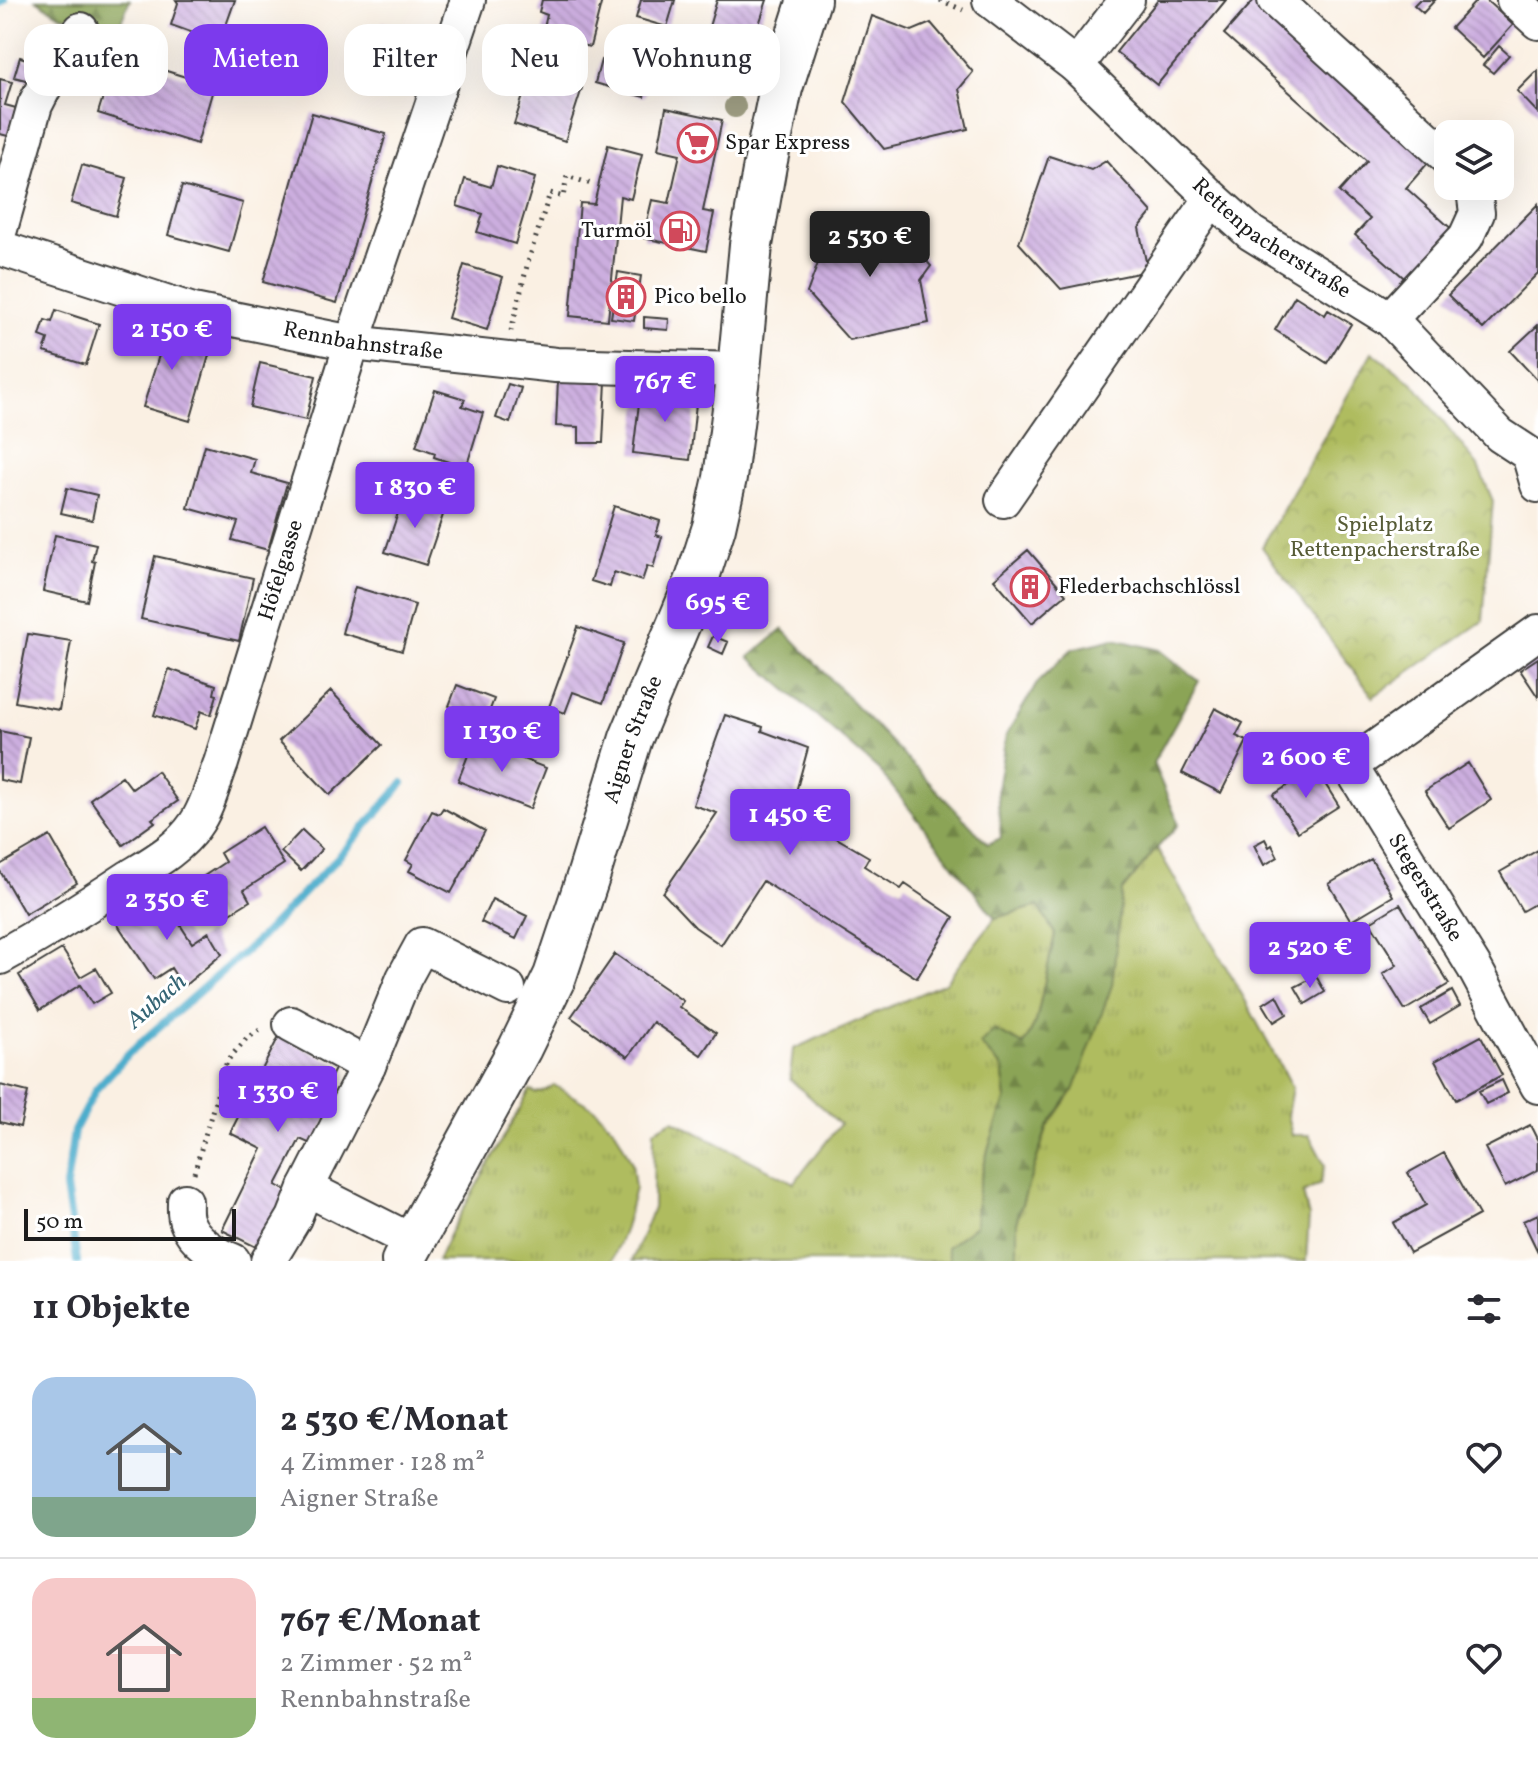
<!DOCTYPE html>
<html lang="de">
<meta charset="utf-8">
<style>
body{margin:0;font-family:Vollkorn,serif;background:#f7f7f7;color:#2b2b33;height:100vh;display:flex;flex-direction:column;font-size:30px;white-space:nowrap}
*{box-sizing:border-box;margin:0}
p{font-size:26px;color:#7c7c81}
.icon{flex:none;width:44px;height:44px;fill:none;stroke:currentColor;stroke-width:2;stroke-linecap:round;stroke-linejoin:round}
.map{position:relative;height:1261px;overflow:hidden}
.drawer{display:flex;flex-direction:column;background:#fff;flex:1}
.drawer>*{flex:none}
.banner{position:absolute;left:24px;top:24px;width:800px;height:72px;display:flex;gap:16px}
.fabs{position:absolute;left:1434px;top:120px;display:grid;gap:16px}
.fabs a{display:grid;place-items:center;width:80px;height:80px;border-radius:16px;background:#fff;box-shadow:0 8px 32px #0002;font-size:40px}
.scale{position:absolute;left:24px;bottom:20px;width:212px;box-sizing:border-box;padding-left:8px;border:4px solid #1c1c1c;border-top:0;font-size:22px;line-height:28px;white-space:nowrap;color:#1c1c1c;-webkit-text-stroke:6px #fff;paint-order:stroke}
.price{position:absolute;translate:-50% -68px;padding:0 18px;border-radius:8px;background:#7c3aed;color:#fff;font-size:26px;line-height:52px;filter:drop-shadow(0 2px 4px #0008)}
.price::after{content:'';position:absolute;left:50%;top:48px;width:24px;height:18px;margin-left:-12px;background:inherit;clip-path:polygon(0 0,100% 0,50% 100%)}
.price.selected{background:#222;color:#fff}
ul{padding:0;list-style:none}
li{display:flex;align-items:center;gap:24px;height:200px;padding:0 32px}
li+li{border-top:2px solid #e1e1e2}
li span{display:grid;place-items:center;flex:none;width:224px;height:160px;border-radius:24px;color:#555}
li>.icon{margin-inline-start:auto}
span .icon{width:96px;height:96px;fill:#fffc;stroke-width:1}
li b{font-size:34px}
h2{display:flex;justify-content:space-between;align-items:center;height:96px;padding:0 32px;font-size:34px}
.pill{padding:0 28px;border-radius:24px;background:#fff;box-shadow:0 8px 32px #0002;font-size:28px;line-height:72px}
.pill.selected{background:#7c3aed;color:#fff}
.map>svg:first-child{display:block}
</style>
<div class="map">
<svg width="1538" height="1261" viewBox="0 0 1538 1261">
<defs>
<pattern id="grass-tufts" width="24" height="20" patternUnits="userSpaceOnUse" patternTransform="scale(2)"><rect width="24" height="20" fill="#afbc5f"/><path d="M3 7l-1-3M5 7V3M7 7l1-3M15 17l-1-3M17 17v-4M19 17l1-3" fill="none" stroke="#96a152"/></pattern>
<pattern id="forest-firs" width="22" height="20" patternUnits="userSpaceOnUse" patternTransform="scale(2)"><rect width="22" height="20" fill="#8ba456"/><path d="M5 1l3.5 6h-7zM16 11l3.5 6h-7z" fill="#718546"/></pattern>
<pattern id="park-crowns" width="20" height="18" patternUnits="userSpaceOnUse" patternTransform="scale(2)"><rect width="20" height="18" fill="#afbc5f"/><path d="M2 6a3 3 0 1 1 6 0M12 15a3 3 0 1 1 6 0" fill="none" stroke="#96a152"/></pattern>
<pattern id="building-back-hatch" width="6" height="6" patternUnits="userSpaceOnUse" patternTransform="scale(2)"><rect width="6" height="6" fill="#ccaedf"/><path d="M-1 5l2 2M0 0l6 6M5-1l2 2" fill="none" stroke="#af95bf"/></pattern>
</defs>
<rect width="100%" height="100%" fill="#fff"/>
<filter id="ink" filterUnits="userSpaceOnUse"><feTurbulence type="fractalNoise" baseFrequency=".0125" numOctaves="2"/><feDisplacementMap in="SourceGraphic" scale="16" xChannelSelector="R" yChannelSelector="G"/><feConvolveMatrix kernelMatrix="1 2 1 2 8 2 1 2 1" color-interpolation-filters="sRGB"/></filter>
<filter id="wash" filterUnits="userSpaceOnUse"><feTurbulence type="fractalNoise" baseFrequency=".006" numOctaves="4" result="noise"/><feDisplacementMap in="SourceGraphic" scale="32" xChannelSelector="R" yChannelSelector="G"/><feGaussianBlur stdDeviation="1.8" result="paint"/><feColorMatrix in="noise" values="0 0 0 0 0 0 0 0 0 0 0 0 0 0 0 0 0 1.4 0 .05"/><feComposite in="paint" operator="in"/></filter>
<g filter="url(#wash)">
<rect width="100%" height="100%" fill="#faf0e3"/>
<path fill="url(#grass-tufts)" stroke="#666c3e" stroke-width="2" d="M 1157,848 L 1244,998 L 1292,1088 L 1287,1115 L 1292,1135 L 1309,1135 L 1325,1165 L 1320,1184 L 1303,1193 L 1309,1217 L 1306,1261 L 1017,1261 L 1017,1219 L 1047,1128 L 1075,1088 L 1091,1039 L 1122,891 Z
M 1039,906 L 1055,934 L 1036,1022 L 1023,1046 L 1002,1068 L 1006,1098 L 989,1146 L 978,1190 L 975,1226 L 947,1247 L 950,1261 L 632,1261 L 653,1208 L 654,1130 L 673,1120 L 794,1183 L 840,1124 L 790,1079 L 793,1049 L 945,983 L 995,918 Z
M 554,1085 L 595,1109 L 616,1131 L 632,1163 L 635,1188 L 625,1228 L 612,1261 L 437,1261 L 450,1233 L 530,1090 L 536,1093 L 546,1090 Z"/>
<path fill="url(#forest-firs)" stroke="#546039" stroke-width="2" d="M 36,0 L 130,0 L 118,29 L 60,15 Z
M 783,629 L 988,844 L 1001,838 L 997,790 L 1006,735 L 1038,682 L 1072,649 L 1114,639 L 1160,650 L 1199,681 L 1153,763 L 1179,824 L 1157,848 L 1122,891 L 1112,985 L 1075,1088 L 1047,1128 L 1017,1219 L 1017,1261 L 950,1261 L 947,1247 L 975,1226 L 978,1190 L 989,1146 L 1006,1098 L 1002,1068 L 980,1044 L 994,1030 L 1024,1045 L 1036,1022 L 1055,934 L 1038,906 L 995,918 L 879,770 L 749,657 Z"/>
<path fill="url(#park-crowns)" stroke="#666c3e" stroke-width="2" d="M 1372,352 L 1414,384 L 1478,466 L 1493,501 L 1483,621 L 1373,697 L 1262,547 Z"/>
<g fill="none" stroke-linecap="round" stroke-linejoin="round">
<path stroke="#4dadcc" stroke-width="8" d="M 0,3 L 4,0
M 77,1261 L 66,1187 L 74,1131 L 96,1089 L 129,1053 L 260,938 L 345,850 L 403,783"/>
</g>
<g id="blocks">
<path fill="url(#building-back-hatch)" d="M 176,0 L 235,0 L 224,31 L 246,38 L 238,64 L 216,57 L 221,43 L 171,25 L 178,3 Z
M 542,0 L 602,0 L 590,47 L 542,36 L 547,15 L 539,12 Z
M 641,0 L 675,0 L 667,27 L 636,18 Z
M 717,0 L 767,0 L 742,77 L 698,63 Z
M 1158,0 L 1226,0 L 1157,85 L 1116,52 Z
M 1254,0 L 1260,0 L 1434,156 L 1406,188 L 1455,232 L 1410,283 L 1355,235 L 1370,219 L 1339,192 L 1367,161 L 1224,34 Z
M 1419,0 L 1435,0 L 1423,13 L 1414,5 Z
M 1477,0 L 1486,0 L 1513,25 L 1483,58 L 1451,28 Z
M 872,16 L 912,31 L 931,23 L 973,72 L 959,89 L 968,129 L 884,149 L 845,102 Z
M 383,22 L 426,36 L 417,64 L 411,62 L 404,85 L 386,80 L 389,73 L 369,66 Z
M 1499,46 L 1509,55 L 1493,73 L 1483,65 Z
M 116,55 L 214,86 L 197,144 L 98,113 Z
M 20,57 L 39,63 L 34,82 L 14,77 Z
M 601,60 L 651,75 L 644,97 L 595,83 Z
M 1538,70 L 1538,113 L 1517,91 Z
M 531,71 L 582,88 L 565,141 L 514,124 Z
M 0,79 L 12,82 L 5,105 L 16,108 L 8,136 L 0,134 Z
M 666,108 L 722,120 L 703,211 L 714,213 L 706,251 L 643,238 L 652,200 L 669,203 L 680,154 L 658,149 Z
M 312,113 L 386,134 L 337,303 L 263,282 Z
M 608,145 L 642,154 L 631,199 L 620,196 L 608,320 L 570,316 L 580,203 L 594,204 Z
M 1049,156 L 1091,170 L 1106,161 L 1152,212 L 1139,228 L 1148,271 L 1061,289 L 1019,243 Z
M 82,165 L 127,178 L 116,216 L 71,203 Z
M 497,166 L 535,178 L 515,244 L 477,232 L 483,214 L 457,206 L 465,179 L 491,187 Z
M 182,186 L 243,203 L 229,252 L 168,235 Z
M 1538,204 L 1538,273 L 1483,329 L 1448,295 Z
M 836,214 L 876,227 L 890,218 L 931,266 L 921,280 L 929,323 L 849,340 L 807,293 Z
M 464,265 L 503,277 L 487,330 L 448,318 Z
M 618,272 L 641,276 L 634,321 L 611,318 Z
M 1295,296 L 1325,315 L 1328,310 L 1351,324 L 1327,363 L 1275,330 Z
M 56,310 L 99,324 L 86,365 L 44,352 L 48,339 L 40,336 L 45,320 L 52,322 Z
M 644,317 L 669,319 L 668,330 L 644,328 Z
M 140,318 L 167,326 L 164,338 L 210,352 L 190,421 L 143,407 L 160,352 L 133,344 Z
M 1538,325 L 1538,381 L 1510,351 Z
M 260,363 L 316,376 L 306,420 L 250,407 Z
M 558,379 L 606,381 L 603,443 L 579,443 L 579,427 L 556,426 Z
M 508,384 L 521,388 L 510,423 L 496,418 Z
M 641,387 L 697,394 L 690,460 L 633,453 Z
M 435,390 L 465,399 L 462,406 L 483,413 L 466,468 L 434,457 L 435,453 L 416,446 Z
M 205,445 L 255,459 L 251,473 L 287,483 L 268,550 L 232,540 L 238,522 L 188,508 Z
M 67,488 L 97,495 L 92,520 L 61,513 Z
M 404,495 L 445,509 L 426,565 L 385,552 Z
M 614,506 L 660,521 L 656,535 L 662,537 L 653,568 L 647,566 L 642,581 L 614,572 L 610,587 L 591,581 Z
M 55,535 L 96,544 L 92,561 L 95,562 L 87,601 L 43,591 Z
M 1028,550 L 1066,594 L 1032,623 L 994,579 Z
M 155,556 L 253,578 L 239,641 L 141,619 Z
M 355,587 L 415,605 L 402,651 L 342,633 Z
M 578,627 L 624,643 L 603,703 L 573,692 L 565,713 L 549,707 Z
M 28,634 L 71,641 L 59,710 L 15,702 Z
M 713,636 L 728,642 L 723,654 L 708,647 Z
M 1538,658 L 1538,697 L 1520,670 Z
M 169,669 L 216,685 L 214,694 L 217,695 L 211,715 L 201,711 L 195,729 L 154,715 Z
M 457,685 L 494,699 L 486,720 L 449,706 Z
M 331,691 L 382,745 L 330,795 L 279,741 Z
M 1215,708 L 1243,723 L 1236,736 L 1247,741 L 1221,793 L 1182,773 Z
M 725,715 L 763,727 L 762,731 L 808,748 L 788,821 L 821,829 L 869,857 L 864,866 L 901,889 L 905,884 L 954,917 L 917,978 L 763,881 L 721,945 L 695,927 L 663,893 L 717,813 L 693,805 Z
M 0,731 L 29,737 L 20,784 L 0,780 Z
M 474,740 L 546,768 L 530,809 L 458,781 Z
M 1468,763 L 1491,800 L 1449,828 L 1425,791 Z
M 1315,768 L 1339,806 L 1298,832 L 1273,795 Z
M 157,771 L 178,801 L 152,819 L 155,822 L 123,845 L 90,799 L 122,776 L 132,789 Z
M 443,808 L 485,831 L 451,893 L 409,871 L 413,864 L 406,860 L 432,811 L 439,814 Z
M 261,827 L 284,864 L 244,890 L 250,901 L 219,920 L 195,882 L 225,862 L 220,853 Z
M 302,830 L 322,849 L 301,871 L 281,852 Z
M 50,836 L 77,883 L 25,914 L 0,871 L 0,865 Z
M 1265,839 L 1269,847 L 1272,845 L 1278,857 L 1264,865 L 1254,845 Z
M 1538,850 L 1538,902 L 1522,911 L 1500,872 Z
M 1371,859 L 1393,896 L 1351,921 L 1329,884 Z
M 160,894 L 192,943 L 209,932 L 222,954 L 183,987 L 171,968 L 154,979 L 116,922 Z
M 492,899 L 527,916 L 516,939 L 481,922 Z
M 1400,904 L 1449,984 L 1405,1010 L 1383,974 L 1397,965 L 1370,922 Z
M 62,949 L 80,977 L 96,968 L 111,993 L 92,1004 L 80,985 L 40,1010 L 19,975 Z
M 615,954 L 683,1001 L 679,1007 L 716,1033 L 701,1055 L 653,1022 L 628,1057 L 571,1017 Z
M 1316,976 L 1325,992 L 1305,1004 L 1295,987 Z
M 1452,991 L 1460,1006 L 1430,1024 L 1421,1009 Z
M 1277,995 L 1287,1014 L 1274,1022 L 1263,1004 Z
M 279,1036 L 337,1065 L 322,1095 L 335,1102 L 313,1145 L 300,1139 L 276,1185 L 293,1194 L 264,1251 L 222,1230 L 262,1149 L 230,1133 Z
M 1481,1036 L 1502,1075 L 1456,1100 L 1435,1061 Z
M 1502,1080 L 1508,1093 L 1486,1104 L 1479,1091 Z
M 0,1085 L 28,1092 L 20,1127 L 0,1122 Z
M 1530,1125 L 1538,1141 L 1538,1170 L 1505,1187 L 1485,1148 Z
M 1444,1153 L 1479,1215 L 1410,1253 L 1393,1223 L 1426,1205 L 1408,1173 Z
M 1538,1214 L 1538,1252 L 1523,1221 Z"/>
</g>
</g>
<g filter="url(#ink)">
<use href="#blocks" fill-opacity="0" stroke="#3d3c3a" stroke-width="2"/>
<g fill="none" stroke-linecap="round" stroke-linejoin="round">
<defs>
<g id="minor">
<path id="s1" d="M 990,0 L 1076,66 L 1212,198 L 1251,233 L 1390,319 L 1500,435 L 1529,454 L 1538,485"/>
<path d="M 1275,0 L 1448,158"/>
<path d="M 1514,0 L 1538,22"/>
<path d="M 1076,66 L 1127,0"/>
<path d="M 0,229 L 35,105 L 57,62 L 81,30"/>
<path id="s2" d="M 0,248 L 193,311 L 352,343 L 556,365 L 739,370"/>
<path d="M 1390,319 L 1466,237 L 1477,213 L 1474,190 L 1471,186"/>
<path d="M 1003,500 L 1212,198"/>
<path id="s3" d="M 1538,632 L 1350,766 L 1474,967 L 1538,1086"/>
<path id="s4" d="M 0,957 C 44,933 85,907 127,879 C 151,864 179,849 195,825 C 208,807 213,783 221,763 L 352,343 L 468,0"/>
<path d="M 291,1024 L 368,1066"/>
<path d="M 306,1188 L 413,1242"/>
<path d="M 185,1201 C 185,1208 184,1215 187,1222 C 193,1240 216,1255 233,1261"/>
<path d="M 268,1261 L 294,1218 L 306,1188 L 368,1066 L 404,978 L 422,945 L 508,988"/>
</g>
<g id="major">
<path id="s5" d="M 403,1261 L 520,1048 L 555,976 L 589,874 L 631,738 L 697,580 L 714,527 L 725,478 L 739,370 L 751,245 L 765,165 L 781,88 L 809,0"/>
</g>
</defs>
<use href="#minor" stroke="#3d3c3a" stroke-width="38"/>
<use href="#major" stroke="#3d3c3a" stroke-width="46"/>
<path stroke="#3d3c3a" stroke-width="5" stroke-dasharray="2 6" stroke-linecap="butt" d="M 940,0 L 963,10
M 511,331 L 528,262 L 550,193 L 563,197 L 567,176 L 591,184
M 222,1076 L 234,1083
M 194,1173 L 227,1061 L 246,1039 L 263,1028"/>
<use href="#minor" stroke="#fff" stroke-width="34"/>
<use href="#major" stroke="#fff" stroke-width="42"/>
</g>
<circle fill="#a09f84" cx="735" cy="107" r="11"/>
</g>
<defs>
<symbol id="supermarket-ring" viewBox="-11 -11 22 22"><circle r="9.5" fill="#fff" stroke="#d1495b" stroke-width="1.5"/><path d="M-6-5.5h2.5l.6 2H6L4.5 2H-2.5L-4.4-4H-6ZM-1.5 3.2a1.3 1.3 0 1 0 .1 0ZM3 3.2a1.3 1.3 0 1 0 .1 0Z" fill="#d1495b"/></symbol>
<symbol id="fuel-ring" viewBox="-11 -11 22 22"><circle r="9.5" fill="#fff" stroke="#d1495b" stroke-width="1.5"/><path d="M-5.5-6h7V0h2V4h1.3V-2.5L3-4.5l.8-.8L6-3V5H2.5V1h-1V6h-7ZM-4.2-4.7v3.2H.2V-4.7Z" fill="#d1495b"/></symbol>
<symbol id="building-ring" viewBox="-11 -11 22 22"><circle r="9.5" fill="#fff" stroke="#d1495b" stroke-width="1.5"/><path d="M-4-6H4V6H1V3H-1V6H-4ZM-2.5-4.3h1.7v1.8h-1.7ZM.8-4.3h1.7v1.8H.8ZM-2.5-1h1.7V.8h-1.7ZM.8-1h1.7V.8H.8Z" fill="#d1495b"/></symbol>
</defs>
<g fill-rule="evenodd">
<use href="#supermarket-ring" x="675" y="121" width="44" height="44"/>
<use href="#fuel-ring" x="658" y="209" width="44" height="44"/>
<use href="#building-ring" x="604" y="275" width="44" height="44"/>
<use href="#building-ring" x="1008" y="565" width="44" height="44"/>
</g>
<g text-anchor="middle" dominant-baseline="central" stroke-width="6" stroke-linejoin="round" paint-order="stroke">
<g font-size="22" fill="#1c1c1c" stroke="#fff" text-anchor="start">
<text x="725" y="143">Spar Express</text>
<text x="652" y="231" text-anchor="end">Turmöl</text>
<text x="654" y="297">Pico bello</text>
<text x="1058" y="587">Flederbachschlössl</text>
</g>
<g font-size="22" fill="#1c1c1c" stroke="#fff">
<text stroke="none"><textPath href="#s1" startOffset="370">Rettenpacherstraße</textPath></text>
<text stroke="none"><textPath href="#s2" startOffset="376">Rennbahnstraße</textPath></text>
<text stroke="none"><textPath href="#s4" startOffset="506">Höfelgasse</textPath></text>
<text stroke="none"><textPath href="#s5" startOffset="572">Aigner Straße</textPath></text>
<text stroke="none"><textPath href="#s3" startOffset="374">Stegerstraße</textPath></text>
</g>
<g font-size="22" fill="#575c37" stroke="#fff">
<text x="1385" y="525">Spielplatz<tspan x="1385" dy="25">Rettenpacherstraße</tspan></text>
</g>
<g font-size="24" font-style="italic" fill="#346474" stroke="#fff">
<text transform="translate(157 1002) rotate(-41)">Aubach</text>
</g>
</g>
</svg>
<div class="fabs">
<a><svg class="icon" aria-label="layers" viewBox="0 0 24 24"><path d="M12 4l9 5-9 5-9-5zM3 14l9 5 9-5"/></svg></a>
</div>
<div class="scale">50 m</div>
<b class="price selected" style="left:870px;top:279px">2 530 €</b>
<b class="price" style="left:172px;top:372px">2 150 €</b>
<b class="price" style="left:665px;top:424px">767 €</b>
<b class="price" style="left:415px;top:530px">1 830 €</b>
<b class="price" style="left:718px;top:645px">695 €</b>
<b class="price" style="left:502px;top:774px">1 130 €</b>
<b class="price" style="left:1306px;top:800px">2 600 €</b>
<b class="price" style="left:790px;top:857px">1 450 €</b>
<b class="price" style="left:167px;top:942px">2 350 €</b>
<b class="price" style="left:1310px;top:990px">2 520 €</b>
<b class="price" style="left:278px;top:1134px">1 330 €</b>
<div class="banner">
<a class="pill">Kaufen</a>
<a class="pill selected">Mieten</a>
<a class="pill">Filter</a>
<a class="pill">Neu</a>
<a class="pill">Wohnung</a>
</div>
</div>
<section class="drawer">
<h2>11 Objekte<svg class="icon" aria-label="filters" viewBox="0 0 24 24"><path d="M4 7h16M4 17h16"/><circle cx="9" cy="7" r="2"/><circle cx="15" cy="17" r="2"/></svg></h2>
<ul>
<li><span style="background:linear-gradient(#a9c7e8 75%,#7fa58c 0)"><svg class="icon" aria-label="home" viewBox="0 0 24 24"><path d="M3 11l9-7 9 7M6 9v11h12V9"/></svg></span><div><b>2 530 €/Monat</b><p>4 Zimmer · 128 m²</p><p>Aigner Straße</p></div><svg class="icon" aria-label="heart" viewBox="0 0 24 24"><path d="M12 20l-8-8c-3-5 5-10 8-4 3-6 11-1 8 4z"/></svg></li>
<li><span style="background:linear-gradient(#f6c9c9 75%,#8fb573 0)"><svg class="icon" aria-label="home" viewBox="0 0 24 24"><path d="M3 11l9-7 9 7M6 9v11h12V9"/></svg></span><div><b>767 €/Monat</b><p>2 Zimmer · 52 m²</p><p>Rennbahnstraße</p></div><svg class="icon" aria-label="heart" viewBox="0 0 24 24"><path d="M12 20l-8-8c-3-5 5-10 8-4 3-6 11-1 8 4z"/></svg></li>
</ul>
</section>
